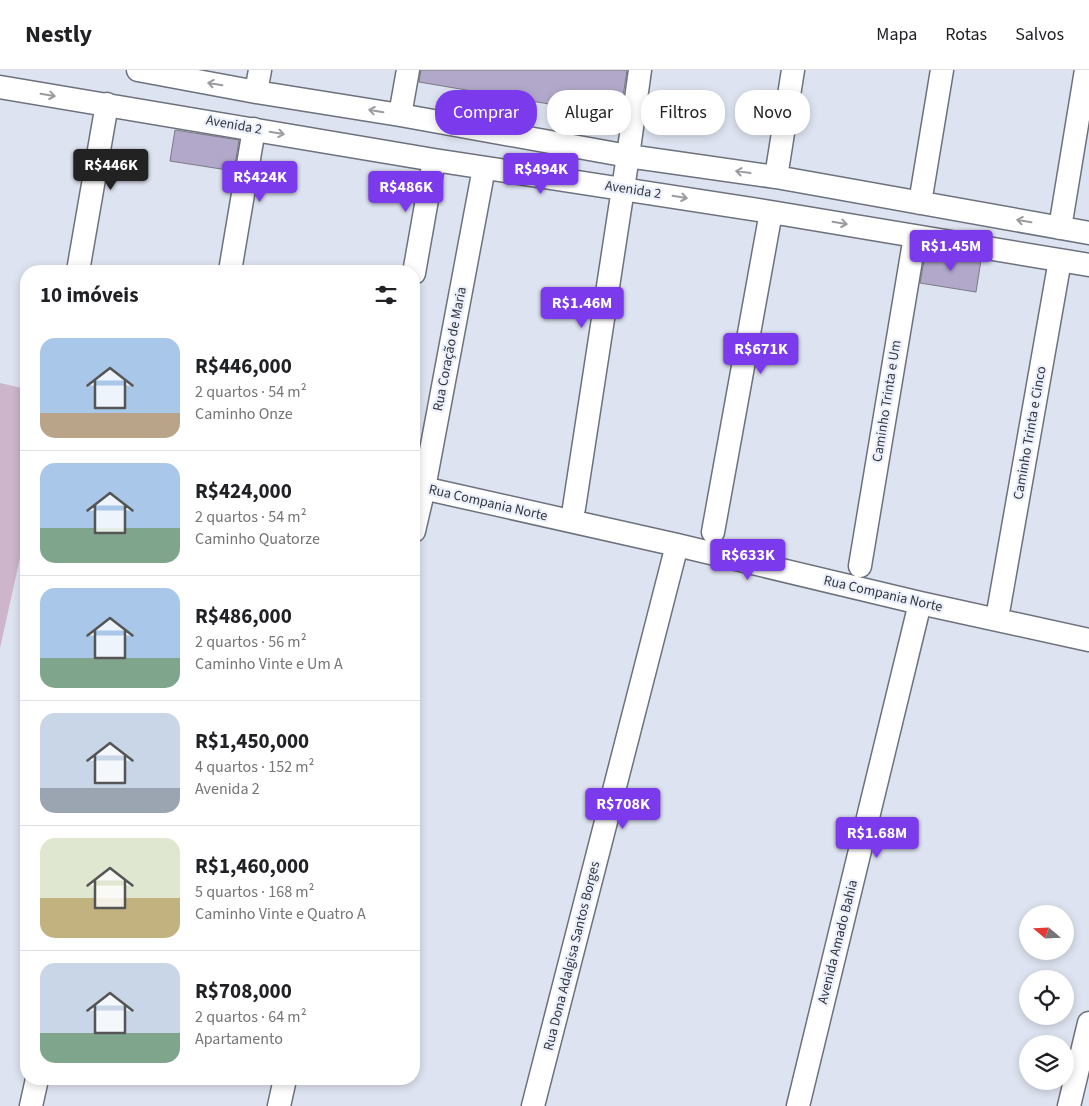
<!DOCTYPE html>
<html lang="pt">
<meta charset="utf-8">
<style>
body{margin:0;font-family:"Source Sans 3",sans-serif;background:#f2f2f2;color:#202124;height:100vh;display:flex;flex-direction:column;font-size:19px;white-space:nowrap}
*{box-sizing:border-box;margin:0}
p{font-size:16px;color:#757577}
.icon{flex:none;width:28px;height:28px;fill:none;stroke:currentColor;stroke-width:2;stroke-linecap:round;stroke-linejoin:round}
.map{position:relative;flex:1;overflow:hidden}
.details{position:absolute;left:20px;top:195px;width:400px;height:820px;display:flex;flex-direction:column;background:#fff;border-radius:20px;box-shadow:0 2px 8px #0003}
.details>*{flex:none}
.hud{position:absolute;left:435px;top:20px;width:475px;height:45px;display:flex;gap:10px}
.needle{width:32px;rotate:289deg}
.fabs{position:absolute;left:1019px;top:835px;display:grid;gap:10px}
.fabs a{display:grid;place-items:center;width:55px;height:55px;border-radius:50%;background:#fff;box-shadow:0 2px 8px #0003;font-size:25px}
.price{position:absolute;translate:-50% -42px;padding:0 11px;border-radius:5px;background:#7c3aed;color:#fff;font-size:16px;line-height:32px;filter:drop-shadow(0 1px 2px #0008)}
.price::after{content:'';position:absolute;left:50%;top:30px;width:15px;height:11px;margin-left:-8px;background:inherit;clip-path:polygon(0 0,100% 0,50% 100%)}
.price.selected{background:#222;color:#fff}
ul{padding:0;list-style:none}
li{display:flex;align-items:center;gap:15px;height:125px;padding:0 20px}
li+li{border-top:1px solid #e0e0e0}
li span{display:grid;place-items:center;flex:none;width:140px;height:100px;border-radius:15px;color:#555}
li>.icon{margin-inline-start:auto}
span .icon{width:60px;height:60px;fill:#fffc;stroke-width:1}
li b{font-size:21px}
h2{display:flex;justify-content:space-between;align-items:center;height:60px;padding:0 20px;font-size:21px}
.tag{padding:0 18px;border-radius:20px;background:#fff;box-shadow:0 2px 8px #0003;font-size:18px;line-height:45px}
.tag.selected{background:#7c3aed;color:#fff}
header{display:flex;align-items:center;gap:30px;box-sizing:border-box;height:70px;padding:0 25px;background:#fff;border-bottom:1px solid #e0e0e0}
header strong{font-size:24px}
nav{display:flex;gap:28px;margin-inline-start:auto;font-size:18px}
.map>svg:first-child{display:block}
</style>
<header>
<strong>Nestly</strong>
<nav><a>Mapa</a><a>Rotas</a><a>Salvos</a></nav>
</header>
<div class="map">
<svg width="1089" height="1036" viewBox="0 0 1089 1036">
<rect width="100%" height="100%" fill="#dde3f0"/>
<path fill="#cdb5cc" d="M 0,313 L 26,319 L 26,461 L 0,578 Z"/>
<path fill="#b2a9ca" stroke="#7c7985" d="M 421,0 L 627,0 L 620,46 L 419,12 Z
M 175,60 L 239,70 L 234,101 L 170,91 Z
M 926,181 L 981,190 L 976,222 L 920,213 Z"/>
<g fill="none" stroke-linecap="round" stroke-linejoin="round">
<defs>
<path id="street" d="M 138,0 L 256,22 L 400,45 L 628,86 L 776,107 L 1089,163
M 0,17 L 434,90 L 771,142 L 1089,195
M 256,22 L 260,0
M 400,45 L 408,0
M 776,107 L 793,0
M 920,133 L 942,0
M 1060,158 L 1086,0
M 78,201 L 107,34
M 230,201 L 254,59
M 414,203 L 434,90
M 414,416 L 677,475 L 920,533 L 1089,570
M 574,438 L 628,86 L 640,0
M 414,461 L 424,418 L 484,98
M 713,462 L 771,142
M 860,496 L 915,166
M 999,537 L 1060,190
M 31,1036 L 37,1009
M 279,1036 L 285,1009
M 533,1036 L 677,475
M 798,1036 L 920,533
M 1069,1036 L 1089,953"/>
</defs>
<use href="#street" stroke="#6c717c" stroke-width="25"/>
<use href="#street" stroke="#fff" stroke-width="22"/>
</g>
<defs><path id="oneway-shaft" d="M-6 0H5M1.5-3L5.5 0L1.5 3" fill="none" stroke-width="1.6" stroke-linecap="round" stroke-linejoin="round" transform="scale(1.25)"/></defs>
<g stroke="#9a9b9e">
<use href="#oneway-shaft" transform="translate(215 14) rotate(-170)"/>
<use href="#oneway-shaft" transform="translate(48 25) rotate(9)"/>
<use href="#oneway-shaft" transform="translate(376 41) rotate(-171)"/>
<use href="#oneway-shaft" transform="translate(277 63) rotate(10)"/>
<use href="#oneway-shaft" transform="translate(743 102) rotate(-172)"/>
<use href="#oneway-shaft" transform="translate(680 127) rotate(9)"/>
<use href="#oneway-shaft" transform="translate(1024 151) rotate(-170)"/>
<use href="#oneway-shaft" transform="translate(840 153) rotate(9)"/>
</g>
<g text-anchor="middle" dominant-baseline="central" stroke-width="4.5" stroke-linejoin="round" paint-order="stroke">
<g font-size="14" fill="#35373c" stroke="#ebf0fd">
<text transform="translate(234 55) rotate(10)">Avenida 2</text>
<text transform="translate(633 120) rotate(9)">Avenida 2</text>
<text transform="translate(450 279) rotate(-79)">Rua Coração de Maria</text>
<text transform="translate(887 331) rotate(-81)">Caminho Trinta e Um</text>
<text transform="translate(1030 363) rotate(-80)">Caminho Trinta e Cinco</text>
<text transform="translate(488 433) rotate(13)">Rua Compania Norte</text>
<text transform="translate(883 524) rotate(13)">Rua Compania Norte</text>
<text transform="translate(838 872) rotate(-76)">Avenida Amado Bahia</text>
<text transform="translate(572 886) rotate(-76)">Rua Dona Adalgisa Santos Borges</text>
</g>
</g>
</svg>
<div class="fabs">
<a><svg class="needle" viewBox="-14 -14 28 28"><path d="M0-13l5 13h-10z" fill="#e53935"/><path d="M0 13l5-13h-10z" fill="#757577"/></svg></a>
<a><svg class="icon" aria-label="locate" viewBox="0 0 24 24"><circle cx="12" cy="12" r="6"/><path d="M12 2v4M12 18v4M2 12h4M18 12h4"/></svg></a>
<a><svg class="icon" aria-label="layers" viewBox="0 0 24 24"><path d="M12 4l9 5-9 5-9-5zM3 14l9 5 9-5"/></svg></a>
</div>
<b class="price selected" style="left:111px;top:121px">R$446K</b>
<b class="price" style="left:541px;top:125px">R$494K</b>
<b class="price" style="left:260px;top:133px">R$424K</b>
<b class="price" style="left:406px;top:143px">R$486K</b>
<b class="price" style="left:951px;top:202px">R$1.45M</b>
<b class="price" style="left:582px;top:259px">R$1.46M</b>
<b class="price" style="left:761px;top:305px">R$671K</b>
<b class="price" style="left:748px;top:511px">R$633K</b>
<b class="price" style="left:623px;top:760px">R$708K</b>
<b class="price" style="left:877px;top:789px">R$1.68M</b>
<div class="hud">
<a class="tag selected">Comprar</a>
<a class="tag">Alugar</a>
<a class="tag">Filtros</a>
<a class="tag">Novo</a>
</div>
<section class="details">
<h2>10 imóveis<svg class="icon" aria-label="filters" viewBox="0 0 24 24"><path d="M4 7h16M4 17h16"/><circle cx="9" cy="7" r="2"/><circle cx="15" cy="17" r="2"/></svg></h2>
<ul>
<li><span style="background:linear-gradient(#a9c7e8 75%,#b9a48a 0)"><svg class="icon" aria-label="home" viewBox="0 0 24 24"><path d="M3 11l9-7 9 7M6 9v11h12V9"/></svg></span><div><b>R$446,000</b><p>2 quartos · 54 m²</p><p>Caminho Onze</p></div></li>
<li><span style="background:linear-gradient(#a9c7e8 65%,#7fa58c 0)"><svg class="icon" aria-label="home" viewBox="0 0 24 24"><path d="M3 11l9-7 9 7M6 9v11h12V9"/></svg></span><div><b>R$424,000</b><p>2 quartos · 54 m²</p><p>Caminho Quatorze</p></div></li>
<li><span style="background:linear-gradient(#a9c7e8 70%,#7fa58c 0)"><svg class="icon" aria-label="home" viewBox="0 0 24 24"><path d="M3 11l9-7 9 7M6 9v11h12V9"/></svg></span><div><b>R$486,000</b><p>2 quartos · 56 m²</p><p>Caminho Vinte e Um A</p></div></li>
<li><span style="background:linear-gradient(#c9d6e8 75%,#9aa5b1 0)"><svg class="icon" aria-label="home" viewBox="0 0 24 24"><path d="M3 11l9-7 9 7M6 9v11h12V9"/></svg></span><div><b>R$1,450,000</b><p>4 quartos · 152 m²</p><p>Avenida 2</p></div></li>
<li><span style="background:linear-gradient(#dfe7d0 60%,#c2b280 0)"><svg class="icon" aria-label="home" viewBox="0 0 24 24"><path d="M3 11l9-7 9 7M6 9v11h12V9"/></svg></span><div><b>R$1,460,000</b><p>5 quartos · 168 m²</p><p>Caminho Vinte e Quatro A</p></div></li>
<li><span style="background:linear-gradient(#c9d6e8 70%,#7fa58c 0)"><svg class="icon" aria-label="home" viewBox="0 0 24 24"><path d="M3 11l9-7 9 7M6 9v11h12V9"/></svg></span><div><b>R$708,000</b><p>2 quartos · 64 m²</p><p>Apartamento</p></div></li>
</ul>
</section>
</div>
